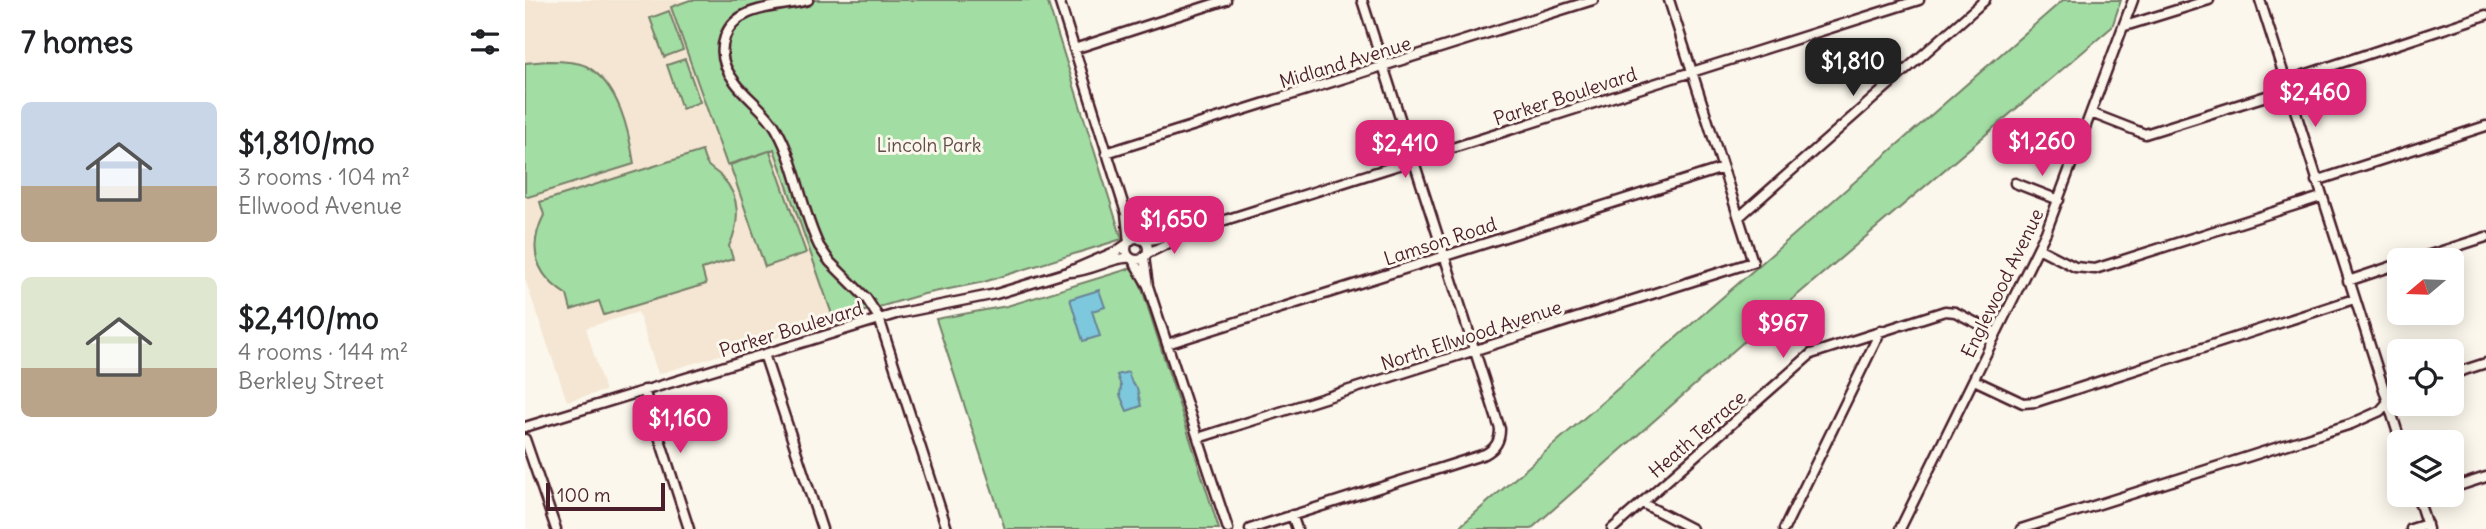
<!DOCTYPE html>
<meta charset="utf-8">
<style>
body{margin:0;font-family:Delius,sans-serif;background:#f6f6f6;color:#202124;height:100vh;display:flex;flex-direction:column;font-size:26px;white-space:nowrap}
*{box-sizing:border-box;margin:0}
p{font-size:23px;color:#757577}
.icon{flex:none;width:38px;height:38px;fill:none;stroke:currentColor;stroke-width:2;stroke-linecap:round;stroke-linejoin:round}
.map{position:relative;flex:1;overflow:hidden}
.details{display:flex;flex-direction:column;background:#fff;width:525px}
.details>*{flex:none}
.needle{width:46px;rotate:251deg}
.fabs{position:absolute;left:1862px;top:248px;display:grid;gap:14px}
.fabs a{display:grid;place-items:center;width:77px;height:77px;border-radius:10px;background:#fff;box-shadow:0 4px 18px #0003;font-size:35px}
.scale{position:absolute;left:21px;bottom:18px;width:119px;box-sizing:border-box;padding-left:7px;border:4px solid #4a1f2b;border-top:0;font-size:19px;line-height:24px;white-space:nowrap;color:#4a1f2b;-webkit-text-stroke:5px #fbf7ec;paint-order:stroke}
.price{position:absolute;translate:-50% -60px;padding:0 16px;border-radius:14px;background:#db2777;color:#fff;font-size:23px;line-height:46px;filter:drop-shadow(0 2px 4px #0008)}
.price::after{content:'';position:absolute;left:50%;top:42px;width:21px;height:16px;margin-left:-10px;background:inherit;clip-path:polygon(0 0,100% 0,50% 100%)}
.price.current{background:#222;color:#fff}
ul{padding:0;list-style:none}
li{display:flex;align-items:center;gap:21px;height:175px;padding:0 21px}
li span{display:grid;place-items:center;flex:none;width:196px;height:140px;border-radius:10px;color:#555}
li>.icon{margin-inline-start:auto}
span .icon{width:84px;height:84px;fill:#fffc;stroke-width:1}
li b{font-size:30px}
h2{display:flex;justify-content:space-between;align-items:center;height:84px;padding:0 21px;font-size:30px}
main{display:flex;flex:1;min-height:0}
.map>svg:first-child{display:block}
</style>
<main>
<section class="details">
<h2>7 homes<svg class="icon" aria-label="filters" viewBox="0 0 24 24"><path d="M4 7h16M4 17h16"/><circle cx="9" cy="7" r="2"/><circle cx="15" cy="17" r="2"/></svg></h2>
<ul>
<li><span style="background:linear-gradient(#c9d6e8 60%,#b9a48a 0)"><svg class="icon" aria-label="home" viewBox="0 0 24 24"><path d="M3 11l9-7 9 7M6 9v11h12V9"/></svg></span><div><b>$1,810/mo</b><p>3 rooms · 104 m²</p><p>Ellwood Avenue</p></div></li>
<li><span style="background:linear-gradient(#dfe7d0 65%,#b9a48a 0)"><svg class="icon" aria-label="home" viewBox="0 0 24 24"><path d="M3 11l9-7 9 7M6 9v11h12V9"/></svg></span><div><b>$2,410/mo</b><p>4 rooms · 144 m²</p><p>Berkley Street</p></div></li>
</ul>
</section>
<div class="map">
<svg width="1961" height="529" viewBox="0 0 1961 529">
<rect width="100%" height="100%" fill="#fbf7ec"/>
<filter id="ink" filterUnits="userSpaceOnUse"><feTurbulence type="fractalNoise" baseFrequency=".0143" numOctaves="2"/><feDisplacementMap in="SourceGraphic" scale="14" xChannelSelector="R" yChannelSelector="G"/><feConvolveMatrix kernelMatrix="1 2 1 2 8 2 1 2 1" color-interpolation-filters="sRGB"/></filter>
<g filter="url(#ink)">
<path fill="#f4e6d2" d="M 0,0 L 165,0 L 147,6 L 202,165 L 249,149 L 309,320 L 133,374 L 113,312 L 61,328 L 80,391 L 42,401 L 0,279 Z"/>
<path fill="#a2dda3" stroke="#767e67" stroke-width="2" d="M 165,0 L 522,0 L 597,239 L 459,282 L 399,294 L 309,320 L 249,149 L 245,151 L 281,253 L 240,267 L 205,165 L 244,151 L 202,165 L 146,7 Z
M 1538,0 L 1596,0 L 1587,27 L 1256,309 L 1006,529 L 932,529 Z
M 144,11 L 158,50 L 139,57 L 125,18 Z
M 160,59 L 175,102 L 157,109 L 142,65 Z
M 23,61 C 34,61 50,61 61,66 C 94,84 104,131 109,164 L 3,197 L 0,195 L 0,63 Z
M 177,151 C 182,170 184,165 197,177 C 216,197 215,223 204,246 L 208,259 L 177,269 L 181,284 L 79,315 L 74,301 L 46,310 L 42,295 C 10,275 2,249 19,215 L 15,202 Z
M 610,267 L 694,529 L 480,529 L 411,319 L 482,306 Z"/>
<path fill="#7dc8dd" stroke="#698496" stroke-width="2" d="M 574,290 L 580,307 L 567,311 L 575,336 L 558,341 L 545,299 Z
M 603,372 L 607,383 L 612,388 L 616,406 L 602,411 L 595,395 L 596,386 L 592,375 Z"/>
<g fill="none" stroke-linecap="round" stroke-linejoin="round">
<defs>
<path id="minor" d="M 283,0 C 256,8 211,4 200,37 C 194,54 199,68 210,82 C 222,99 242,111 252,130 C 272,166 276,209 294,246 L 305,262 L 341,298 L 354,318 L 422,529
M 534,0 L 601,213 L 604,242
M 1735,0 L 1876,443
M 1600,26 L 1684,0
M 549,49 L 701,0
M 1566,113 L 1620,134 L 1754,92 L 1767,79 L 1961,15
M 581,153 L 1068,0
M 1791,181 L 1961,126
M 1490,183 L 1534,200
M 601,213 L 615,239
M 1214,217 L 1460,0
M601 249a11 11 0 1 1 22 0a11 11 0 1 1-22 0Z
M 618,240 C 632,242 642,232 656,234 L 1394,0
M 1513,248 L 1550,267 L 1570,269 L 1796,197
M 621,254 L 650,240 L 656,234
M 619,257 L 623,286 L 703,529
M 608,260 L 622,284
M 1886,261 L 1961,237
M 546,272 C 567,271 590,256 605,258
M 1823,281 L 1874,264
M 642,344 L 1198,168
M 239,354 L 297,529
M 1927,374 L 1961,363
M 1449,380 L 1498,403 L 1511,402 L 1829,299
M 119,390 L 164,529
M 0,427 L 371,314 L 471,294 L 543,272 L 592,251 L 602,244
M 673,438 L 1228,262 L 1144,0
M 0,439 L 31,529
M 1927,488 L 1961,477
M 1892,495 L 1903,529
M 1894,499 L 1905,495
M 1117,503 L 1167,529
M 767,515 L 772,529
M 725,529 L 960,454 C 971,448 975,441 975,429 L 837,0
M 1087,529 L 1286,354 L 1420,311 L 1430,312 L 1471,333
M 1259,529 L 1356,330
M 1375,529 L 1521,232 L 1608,0
M 1496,529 L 1826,424 L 1855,411 L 1870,394 L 1874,393
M 1886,529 L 1902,524"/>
</defs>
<use href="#minor" stroke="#4a1f2b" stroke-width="13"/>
<use href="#minor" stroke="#fbf7ec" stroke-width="8"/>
</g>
</g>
<g text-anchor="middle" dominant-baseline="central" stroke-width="6" stroke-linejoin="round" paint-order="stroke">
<g font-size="19" fill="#4a1f2b" stroke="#fbf7ec">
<text transform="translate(820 62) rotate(-17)">Midland Avenue</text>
<text transform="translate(1040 96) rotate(-18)">Parker Boulevard</text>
<text transform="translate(915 241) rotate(-18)">Lamson Road</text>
<text transform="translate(1477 283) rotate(-64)">Englewood Avenue</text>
<text transform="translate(266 329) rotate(-17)">Parker Boulevard</text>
<text transform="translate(946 335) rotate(-18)">North Ellwood Avenue</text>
<text transform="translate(1172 434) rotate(-41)">Heath Terrace</text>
</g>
<g font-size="19" fill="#604e49" stroke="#fbf7ec">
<text x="404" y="145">Lincoln Park</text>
</g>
</g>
</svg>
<div class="fabs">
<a><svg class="needle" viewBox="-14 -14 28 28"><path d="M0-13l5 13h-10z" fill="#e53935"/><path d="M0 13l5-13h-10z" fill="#757577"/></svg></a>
<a><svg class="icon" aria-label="locate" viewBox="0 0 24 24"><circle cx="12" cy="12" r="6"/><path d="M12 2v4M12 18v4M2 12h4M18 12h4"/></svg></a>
<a><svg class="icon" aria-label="layers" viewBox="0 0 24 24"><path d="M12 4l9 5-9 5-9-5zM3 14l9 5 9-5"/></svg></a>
</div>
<div class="scale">100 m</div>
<b class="price current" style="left:1328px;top:98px">$1,810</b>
<b class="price" style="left:1790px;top:129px">$2,460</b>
<b class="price" style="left:1517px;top:178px">$1,260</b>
<b class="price" style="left:880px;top:180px">$2,410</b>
<b class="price" style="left:649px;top:256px">$1,650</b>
<b class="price" style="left:1258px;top:360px">$967</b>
<b class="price" style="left:155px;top:455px">$1,160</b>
</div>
</main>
